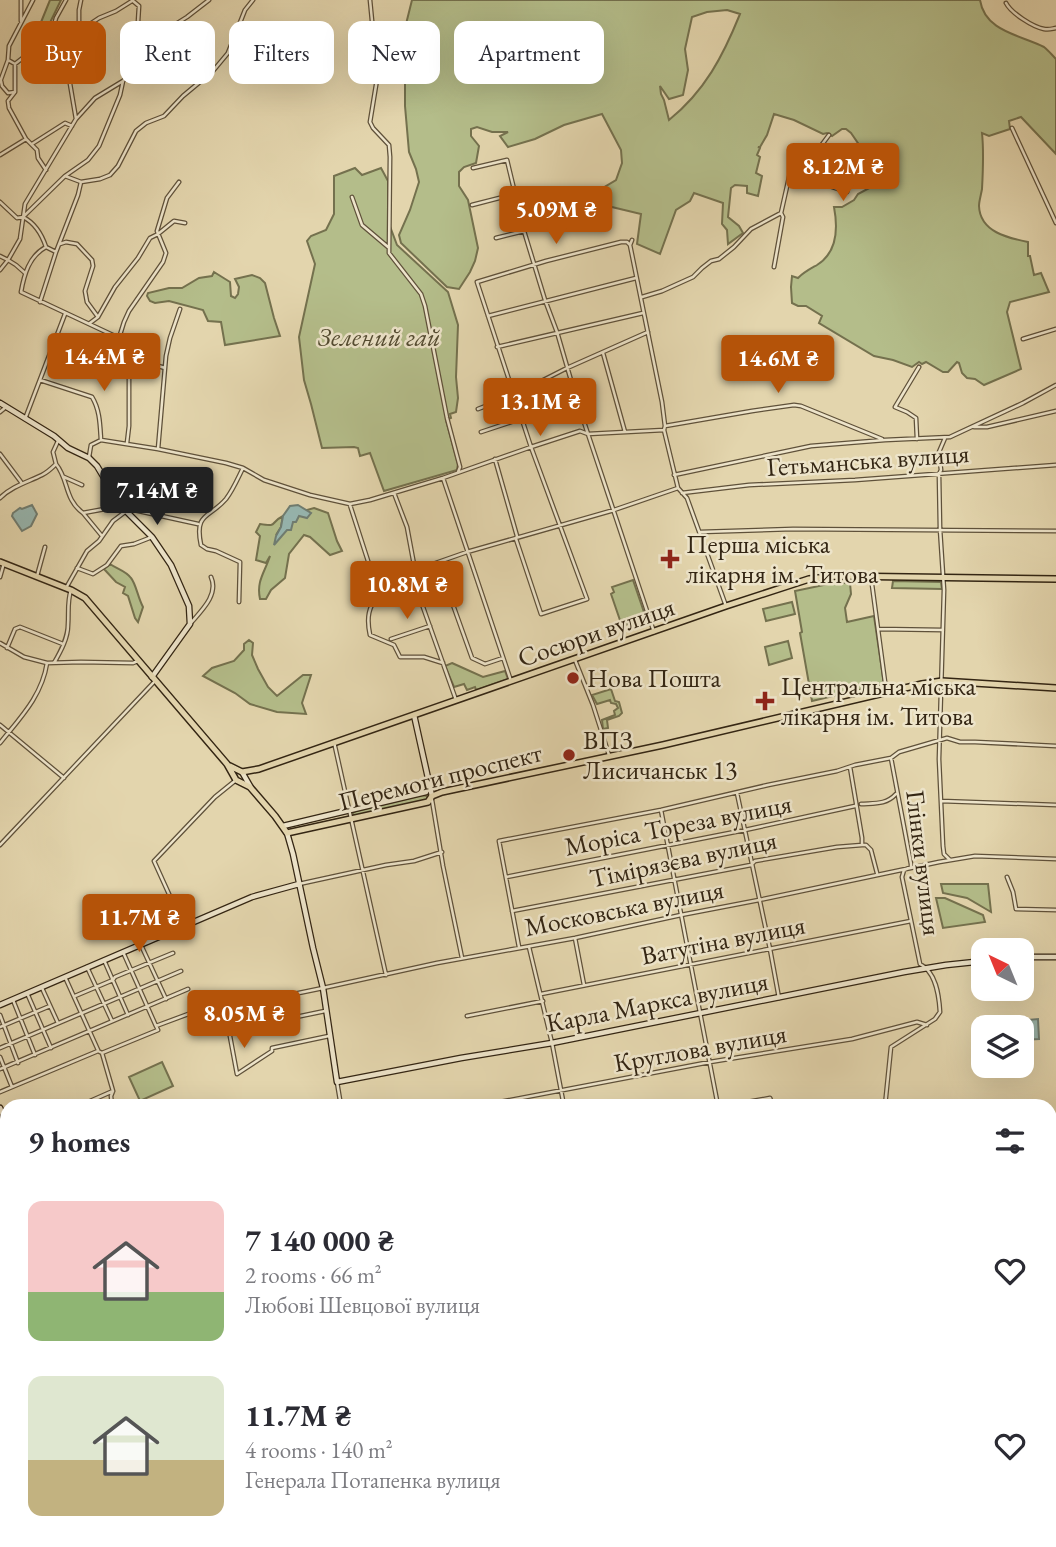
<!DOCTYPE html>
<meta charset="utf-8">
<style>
body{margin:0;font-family:"EB Garamond",serif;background:#f2f2f3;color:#2b2b33;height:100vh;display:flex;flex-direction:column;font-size:26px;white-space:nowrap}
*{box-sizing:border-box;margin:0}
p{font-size:23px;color:#7c7c81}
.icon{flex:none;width:38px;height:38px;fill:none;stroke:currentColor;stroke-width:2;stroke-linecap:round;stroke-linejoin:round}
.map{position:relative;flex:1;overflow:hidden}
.drawer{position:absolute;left:0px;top:1099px;width:1057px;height:448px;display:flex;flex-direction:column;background:#fff;border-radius:21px 21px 0 0;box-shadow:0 7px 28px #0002}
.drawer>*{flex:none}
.hud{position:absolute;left:21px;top:21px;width:700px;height:63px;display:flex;gap:14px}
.needle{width:46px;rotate:317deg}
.buttons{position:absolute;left:971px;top:938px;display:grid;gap:14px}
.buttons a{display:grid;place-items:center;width:63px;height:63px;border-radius:14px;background:#fff;box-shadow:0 7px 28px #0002;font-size:35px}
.price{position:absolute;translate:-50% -60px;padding:0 16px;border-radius:7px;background:#b45309;color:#fff;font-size:23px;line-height:46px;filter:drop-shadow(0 2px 4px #0008)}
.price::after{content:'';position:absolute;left:50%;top:42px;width:21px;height:16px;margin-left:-10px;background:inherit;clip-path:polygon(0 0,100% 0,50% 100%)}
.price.selected{background:#222;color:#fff}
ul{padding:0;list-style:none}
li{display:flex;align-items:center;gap:21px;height:175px;padding:0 28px}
li span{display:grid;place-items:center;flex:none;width:196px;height:140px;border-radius:14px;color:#555}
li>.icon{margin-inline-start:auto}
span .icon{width:84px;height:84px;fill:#fffc;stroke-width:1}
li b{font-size:30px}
h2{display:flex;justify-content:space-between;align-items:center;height:84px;padding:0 28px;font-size:30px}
.chip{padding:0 24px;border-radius:14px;background:#fff;box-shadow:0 7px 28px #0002;font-size:24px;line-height:63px}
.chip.selected{background:#b45309;color:#fff}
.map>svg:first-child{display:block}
</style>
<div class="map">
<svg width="1056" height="1547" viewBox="0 0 1056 1547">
<rect width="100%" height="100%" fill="#e3d5ad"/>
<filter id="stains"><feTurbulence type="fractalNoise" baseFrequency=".00286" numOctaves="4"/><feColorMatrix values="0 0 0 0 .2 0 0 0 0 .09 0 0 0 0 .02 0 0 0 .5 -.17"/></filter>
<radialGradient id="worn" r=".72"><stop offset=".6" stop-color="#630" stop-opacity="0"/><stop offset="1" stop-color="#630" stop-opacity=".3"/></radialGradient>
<path fill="#b4bd8a" stroke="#74714e" stroke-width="2" fill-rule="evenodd" d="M 50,0 L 61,0 L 44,35 L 40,37 L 37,32 Z
M 412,0 L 980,0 C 985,32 1021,35 1044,47 C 1048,50 1052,55 1056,59 L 1056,154 L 1021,117 L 1009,121 L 1010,129 L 989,136 L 982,133 C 984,152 983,171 982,189 C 981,195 979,201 979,206 C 980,232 1008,238 1028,242 L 1028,256 L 1030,256 L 1034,275 L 1041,273 L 1049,292 L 1010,302 L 1007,312 L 1021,369 L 984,385 L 975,379 L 967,378 L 962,373 L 959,363 L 957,362 L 948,372 L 943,372 L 926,362 L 922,364 L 919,362 L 912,367 L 893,360 L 874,356 L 819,323 L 822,316 L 806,306 L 798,306 L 792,303 L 791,287 L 792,276 L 798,278 C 804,272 810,269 817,265 C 838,252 838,228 834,207 L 842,207 L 854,200 L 858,194 L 875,185 L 880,171 L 886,167 L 887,160 L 884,159 L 885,149 L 860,146 L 851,133 L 846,129 L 842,129 L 832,136 L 827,133 L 823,134 L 794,120 L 774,114 L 767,135 L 760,147 L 758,147 L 760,148 L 757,155 L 760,157 L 756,173 L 762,176 L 758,196 L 747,193 L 747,186 L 735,185 L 731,188 L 728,217 L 739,226 L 743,233 L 728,244 L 727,230 L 722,224 L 723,203 L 694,193 L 690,201 L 676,210 L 660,254 L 637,244 L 641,214 L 587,201 L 591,195 L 616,180 L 622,163 L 621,150 L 602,114 L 564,125 L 535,139 L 508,147 L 500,136 L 508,132 L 492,132 L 477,127 L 471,129 L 471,136 L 479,146 L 476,163 L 464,167 L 459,172 L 459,186 L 468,200 L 478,248 L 475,261 L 470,272 L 459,289 L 447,287 L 401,243 L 399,235 L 410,210 L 419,182 L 416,169 L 409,152 L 405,106 L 405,28 ZM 727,10 L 740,14 C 723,56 705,91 669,120 L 664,100 L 661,94 L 660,86 L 669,99 L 683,95 L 688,70 L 685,49 L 692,17 L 707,12 Z
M 355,168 L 362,175 L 381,168 L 388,181 L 388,221 L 397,245 L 448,292 L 458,325 L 456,377 L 458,398 L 456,412 L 450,414 L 451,418 L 446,420 L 458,464 L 457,470 L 384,491 L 370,453 L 360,456 L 358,448 L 354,447 L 322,448 L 311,404 L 304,380 L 299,337 L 315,264 L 307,241 L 311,236 L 326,230 L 334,214 L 334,176 Z
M 214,272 L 230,282 L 231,296 L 235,298 L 238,294 L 239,287 L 235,279 L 252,275 L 260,278 L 265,283 L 274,318 L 280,336 L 225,345 L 221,322 L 208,321 L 203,310 L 169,301 L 155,303 L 150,301 L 147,296 L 148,293 L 169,288 L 182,288 L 199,278 L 212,276 Z
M 314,508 L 328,513 L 337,541 L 342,551 L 330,555 L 310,537 L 304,535 L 289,554 L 285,578 L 271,590 L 266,599 L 260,599 C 256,581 265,572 270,556 L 266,563 L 256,560 L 260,536 L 256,532 L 260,524 C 279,527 269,523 283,516 L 281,527 L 276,535 L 299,516 L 310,513 L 307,510 Z
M 110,564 C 117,569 126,571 131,578 C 136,584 138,598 143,607 L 138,622 L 135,618 L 128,596 L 123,593 L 125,587 L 116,582 L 104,569 Z
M 633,580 L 646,618 L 622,626 L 611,594 L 614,592 L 612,587 Z
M 893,581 L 941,582 L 942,589 L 892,588 Z
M 833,583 L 850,583 L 851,594 L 845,608 L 847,622 L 874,616 L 884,684 L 812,701 L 800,633 L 802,632 L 795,591 Z
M 792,602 L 795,614 L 766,621 L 763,609 Z
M 249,640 L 253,643 L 252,655 L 258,669 L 268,687 L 277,696 L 303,675 L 311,675 L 302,703 L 306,714 L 277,712 L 250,704 L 235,693 L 203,676 L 212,668 L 234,661 L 244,650 L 244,644 Z
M 788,641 L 792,658 L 769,665 L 765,647 Z
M 452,663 L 483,677 L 505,671 L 508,679 L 476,690 L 475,687 L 467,690 L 464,684 L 454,687 L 445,666 Z
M 611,689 L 615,701 L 619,702 L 622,713 L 619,716 L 607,720 L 608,728 L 603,729 L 602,720 L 615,715 L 614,711 L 618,708 L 616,704 L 611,703 L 610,700 L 597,704 L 592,695 Z
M 422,795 L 427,796 L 428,800 L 354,816 L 353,813 L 356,811 Z
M 941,884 L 988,884 L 991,912 L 967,898 L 943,893 Z
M 936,898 L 945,898 L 983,915 L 985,922 L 943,928 Z
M 162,1062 L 173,1086 L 140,1101 L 129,1077 Z
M 1050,1200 L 1056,1201 L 1056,1480 L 1050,1482 Z
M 0,1507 L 7,1517 L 7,1540 L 21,1540 L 25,1547 L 6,1547 L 0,1540 Z
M 192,1540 L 260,1540 L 259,1547 L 194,1547 Z
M 648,1540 L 957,1540 L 947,1547 L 649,1547 Z"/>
<path fill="#97b7b1" stroke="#6f7d72" stroke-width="2" d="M 32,505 L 37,514 L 31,526 L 22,531 L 12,516 L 13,513 L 20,508 L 22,509 Z
M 298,505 L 311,513 L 307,518 L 299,516 L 296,522 L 293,522 L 291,530 L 287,530 L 274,545 L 276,536 L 281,527 L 283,516 L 290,506 Z
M 1038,1019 L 1039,1039 L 1022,1040 L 1022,1027 L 1017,1027 L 1016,1021 Z"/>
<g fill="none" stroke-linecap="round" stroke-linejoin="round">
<path stroke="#6f7d72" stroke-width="2" d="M 1050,1385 L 1056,1385"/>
<defs>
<path id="street" d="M 21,0 L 21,21
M 370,0 L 373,31 L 380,61 L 370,122 L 373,128 L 389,145 L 390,157 L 389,253 L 421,294 L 425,306 L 447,418 L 460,467 L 458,472
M 1006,3 C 1011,13 1033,27 1044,29 C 1049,30 1051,29 1056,28
M 78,32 L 99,18 L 116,11 L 132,1
M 50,38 L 48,49 L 55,55 L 68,72
M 79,45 L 91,69
M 141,54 L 151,49 L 171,27 L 187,17 L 209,0
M 8,60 L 15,64 L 51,36 L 56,18 L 66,0
M 15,64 L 15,92 L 8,101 L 9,108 L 26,139 L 37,150 L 38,158 L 46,170
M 1,81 L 2,86 L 8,93 L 15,92
M 0,82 L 8,60 L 9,46 L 33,0
M 76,119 L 68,72 L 79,45 L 79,10 L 81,0
M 1012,128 L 1056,223
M 32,144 L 65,123 L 72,126
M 0,155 L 26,139
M 473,168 L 507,160 L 524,231 L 545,300 L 557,332 L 577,401 L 654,632
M 790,173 L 847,192 L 857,153
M 65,176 L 81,182 L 100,179 L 110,175 L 118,166 L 136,131 L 146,123 L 164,116 L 183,96 L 213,71 L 228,53 L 245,10 L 253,0
M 352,197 L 362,225 L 388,247
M 0,202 L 17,218 L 23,217 C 35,223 42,235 46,247
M 472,205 L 515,194
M 23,217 L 65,176 L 88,160 L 99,146 L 120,95 L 123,81 L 140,61 L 141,54 L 137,38 L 139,6 L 132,0
M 496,238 L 524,231
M 632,240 L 630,245 L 662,402 L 665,426 L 664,430 L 678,488 L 687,498 L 726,606
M 60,244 L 66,242 L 77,244 L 92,260 L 93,266 L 85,291 L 87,302 L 98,317
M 56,252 L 46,247 C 29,256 24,275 21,292 L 119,338
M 0,256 L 8,260 L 0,270
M 774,267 L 783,217 L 781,213 L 790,173 L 812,158 L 829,135
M 25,273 L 16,265 L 8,260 L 20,239 L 25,204 L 76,119 L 95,98 L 123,81
M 642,297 L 662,291 L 693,277 L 702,268 L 711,261 L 719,259 L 734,247 L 751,229 L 781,213
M 40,302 L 56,252 L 78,195 L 81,182
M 488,316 L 636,278
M 90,323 L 98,317 L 115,287 L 138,258 L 150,238 L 158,234 L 174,221 L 185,223
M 1023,339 L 1056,329
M 497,347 L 643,313
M 603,353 L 625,432
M 125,356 L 165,368
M 40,380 L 92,397 C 100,410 100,425 101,440 L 91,445 L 89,457
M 478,409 L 514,395 L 567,368 L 648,332
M 0,412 L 6,407
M 25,419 L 65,314
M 665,426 L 752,411 L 794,405 L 801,406 L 882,439
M 974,427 L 987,427 L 1056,411
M 481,432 L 520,419 L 521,417 L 577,401
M 945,438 L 939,452 L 941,470 L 939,474 L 940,529 L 944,590 L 939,759 L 943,846 L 944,854 L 950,860
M 917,439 L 916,418 L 907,412 L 895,407 L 919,367
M 101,440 L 158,449 L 226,463 L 243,468 L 264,480 L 310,495 L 350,504 L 370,500 L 443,478 L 531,447 L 580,431 L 588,434 L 664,430
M 127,443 L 129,426 L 129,373 L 119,338 L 124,322 L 129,311 L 163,262 L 166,253 L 157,231 L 167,198 L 179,182
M 158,449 L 166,356 L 170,338 L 180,309
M 0,454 L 21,482
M 495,459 L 517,536 L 516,539 L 541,614 L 587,599 L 531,447 L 477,282 L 546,261 L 621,242 L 627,242 L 630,245
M 56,464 C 69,480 64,499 83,513
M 674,475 L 811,446 L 885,440 L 950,437 L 1023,403 L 1056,385
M 64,477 L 82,485
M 443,478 L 511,681
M 394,493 L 407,527 L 415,570
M 682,493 L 749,485 L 855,480 L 1056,465
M 0,498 C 12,486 28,482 42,475 C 48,472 52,468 56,464 L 53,452 L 58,441
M 350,505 L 378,592 C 369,609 366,616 370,635 L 394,645 L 400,657 L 424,657 L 443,663
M 700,532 L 793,529 L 1056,531
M 102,536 L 83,513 L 121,506 L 134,510 L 198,524
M 438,563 L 472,658 L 485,664 L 503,658
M 77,568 L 93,574 L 107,565 L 121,546 L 134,544 L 152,537
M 417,570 L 418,593 L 456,700
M 37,576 L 45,547
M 0,577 L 4,563
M 871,577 L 885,682
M 376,584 L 467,552 L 614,510 L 678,488
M 66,588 L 87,551 L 99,541 L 113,521 L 125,512
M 239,602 L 240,562 L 216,551 L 207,549 L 201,545 C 194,512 210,518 226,499 C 233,490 238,478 243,468
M 190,624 C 201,611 219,595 211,577
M 878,629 L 943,630
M 391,639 L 430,626
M 0,643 L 24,657 L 47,663 L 81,662 L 133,663 L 138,661
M 7,648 L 15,629 L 20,627 L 63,644
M 575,660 L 593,705 L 609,755
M 54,663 C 61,651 68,638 68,625 C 69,612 67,602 71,590
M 0,725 L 64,778
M 334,742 L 386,975
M 0,743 C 20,718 42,696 47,663
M 850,767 L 862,838 L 862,845
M 737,793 L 770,949 L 779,998
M 432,800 L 443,866 L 462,958
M 941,801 L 1056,805
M 861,804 C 874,803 886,805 896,794
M 661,810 L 718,1106
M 0,845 L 155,681
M 862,845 L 866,845 L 871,850 L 877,873
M 506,877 L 745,830 L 855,806
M 1007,877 L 1013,892 L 1016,909 L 1056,910
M 299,884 L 386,865 L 414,861 L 442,852
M 512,911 L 751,865 L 755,861 L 837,847 L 862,845
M 183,925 L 154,861 L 215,797 L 236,780
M 575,938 L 584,985
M 141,945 L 166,999
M 519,947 L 499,841 L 661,810 L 768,785 L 837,771 L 855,765 L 891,758 L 899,752 L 947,738 L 960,742 L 975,742 L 1056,746
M 529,947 L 552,1043 L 564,1106
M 123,952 L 156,1026
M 104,960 L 128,1015
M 87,967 L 112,1021
M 65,977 L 98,1050
M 42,988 L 58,1023
M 27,993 L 51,1048
M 541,994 L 911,921
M 75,996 L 113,980 L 115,977 L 173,953
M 13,1000 L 35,1055
M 325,1011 L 229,1031 L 237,1074 L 272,1051 L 272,1048 L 329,1036
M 202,1013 L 323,988 L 437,963 L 575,938 L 681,915 L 759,900 L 939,862 L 975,856 L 1056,859
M 0,1015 L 18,1063
M 467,1016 L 543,1001
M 0,1027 L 50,1006
M 0,1048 L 181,971
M 102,1053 L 113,1091 L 111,1096 L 112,1106
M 0,1057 L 12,1087
M 0,1069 L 188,989
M 337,1082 L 341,1106
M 0,1092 L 98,1051 L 102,1053 L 158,1030 L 156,1026 L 191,1013
M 79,1106 L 113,1091
M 479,1106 L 710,1062 L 852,1039 L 917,1022 L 927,1025
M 725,1106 L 770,1098 L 773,1106
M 885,1106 L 891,1047 L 935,1019 L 940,1012 C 939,995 936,972 920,964 L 902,877 L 904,870 L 911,867 L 911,864 L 891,758
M 0,1162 L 7,1162
M 1050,1203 L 1056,1205"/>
<path id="secondary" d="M 0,403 L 54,436 L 68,448 L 89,458 L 97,466 L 121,506 L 152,537 L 171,565 L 189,606 L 190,624 L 152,677
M 414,715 L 432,796
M 242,772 L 250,786
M 283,826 L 426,792
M 287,833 L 293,854 L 313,948 L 323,988 L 337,1082 L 461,1058 L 552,1043 L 904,972 L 946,965 L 984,961
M 1022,957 L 1056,957
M 0,1005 L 252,897 L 299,884
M 0,1108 L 7,1124
M 159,1540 L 160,1547"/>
<path id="primary" d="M 0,562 L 71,590 L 85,598 L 227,764 L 236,780 L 250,787 L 275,816 L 287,833 L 428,802 L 432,796 L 442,792 L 663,745 L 922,684 L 942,681 L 1056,688
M 230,766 L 242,772 L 259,769 L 726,606 L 809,579 L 836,576 L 1056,579"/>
</defs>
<use href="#street" stroke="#5f513a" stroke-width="5"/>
<use href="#secondary" stroke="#332513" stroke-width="7"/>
<use href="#primary" stroke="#332513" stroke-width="8"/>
<use href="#street" stroke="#ede4ca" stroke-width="2.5"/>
<use href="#secondary" stroke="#ede4ca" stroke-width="4.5"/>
<use href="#primary" stroke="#e3d5ad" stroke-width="5"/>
</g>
<g fill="#8f2418" stroke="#ede4ca" stroke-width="2.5">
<path d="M666.5 548.5h7v7h7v7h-7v7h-7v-7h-7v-7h7z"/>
<circle cx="573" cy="678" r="7"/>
<path d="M761.5 690.5h7v7h7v7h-7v7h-7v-7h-7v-7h7z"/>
<circle cx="569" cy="755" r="7"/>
</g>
<g text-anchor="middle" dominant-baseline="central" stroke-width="5" stroke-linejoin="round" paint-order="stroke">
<g font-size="26" font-style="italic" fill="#534b31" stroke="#ede4ca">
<text x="379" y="337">Зелений гай</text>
</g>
<g font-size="26" fill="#332513" stroke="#ede4ca">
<text transform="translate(868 460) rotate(-4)">Гетьманська вулиця</text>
<text transform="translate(596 632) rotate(-19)">Сосюри вулиця</text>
<text transform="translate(440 777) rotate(-14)">Перемоги проспект</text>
<text transform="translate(678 825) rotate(-11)">Моріса Тореза вулиця</text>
<text transform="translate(683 859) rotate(-12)">Тімірязєва вулиця</text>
<text transform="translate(924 863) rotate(83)">Глінки вулиця</text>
<text transform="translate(624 908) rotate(-11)">Московська вулиця</text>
<text transform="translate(723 940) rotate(-11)">Ватутіна вулиця</text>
<text transform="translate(657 1002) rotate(-11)">Карла Маркса вулиця</text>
<text transform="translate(700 1048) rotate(-10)">Круглова вулиця</text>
</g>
<g font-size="26" fill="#332513" stroke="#ede4ca" text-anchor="start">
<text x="686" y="544">Перша міська<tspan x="686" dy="30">лікарня ім. Титова</tspan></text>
<text x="587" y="678">Нова Пошта</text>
<text x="781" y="686">Центральна міська<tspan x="781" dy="30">лікарня ім. Титова</tspan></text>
<text x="583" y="740">ВПЗ<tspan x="583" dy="30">Лисичанськ 13</tspan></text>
</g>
</g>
<rect width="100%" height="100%" filter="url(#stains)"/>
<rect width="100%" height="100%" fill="url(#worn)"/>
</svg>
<div class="buttons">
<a><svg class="needle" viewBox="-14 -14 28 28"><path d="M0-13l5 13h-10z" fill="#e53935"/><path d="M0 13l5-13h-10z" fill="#7c7c81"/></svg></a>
<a><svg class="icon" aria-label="layers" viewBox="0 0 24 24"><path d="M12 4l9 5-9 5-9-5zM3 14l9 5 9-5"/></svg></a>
</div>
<b class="price" style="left:843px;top:203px">8.12M ₴</b>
<b class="price" style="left:556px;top:246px">5.09M ₴</b>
<b class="price" style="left:104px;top:393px">14.4M ₴</b>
<b class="price" style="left:778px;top:395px">14.6M ₴</b>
<b class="price" style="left:540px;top:438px">13.1M ₴</b>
<b class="price selected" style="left:157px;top:527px">7.14M ₴</b>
<b class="price" style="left:407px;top:621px">10.8M ₴</b>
<b class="price" style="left:139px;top:954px">11.7M ₴</b>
<b class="price" style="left:244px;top:1050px">8.05M ₴</b>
<div class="hud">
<a class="chip selected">Buy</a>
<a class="chip">Rent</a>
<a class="chip">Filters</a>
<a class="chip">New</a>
<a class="chip">Apartment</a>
</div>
<section class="drawer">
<h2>9 homes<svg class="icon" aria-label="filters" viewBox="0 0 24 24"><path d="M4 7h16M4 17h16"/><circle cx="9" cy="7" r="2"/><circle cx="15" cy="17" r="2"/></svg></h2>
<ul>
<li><span style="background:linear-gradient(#f6c9c9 65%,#8fb573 0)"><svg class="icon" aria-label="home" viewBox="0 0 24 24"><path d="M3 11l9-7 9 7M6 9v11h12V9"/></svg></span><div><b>7 140 000 ₴</b><p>2 rooms · 66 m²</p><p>Любові Шевцової вулиця</p></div><svg class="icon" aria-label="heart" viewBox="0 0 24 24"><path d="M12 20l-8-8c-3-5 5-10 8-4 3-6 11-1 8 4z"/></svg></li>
<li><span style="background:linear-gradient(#dfe7d0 60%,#c2b280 0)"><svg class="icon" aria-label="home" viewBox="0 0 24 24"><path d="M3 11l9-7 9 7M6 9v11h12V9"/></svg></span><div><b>11.7M ₴</b><p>4 rooms · 140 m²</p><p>Генерала Потапенка вулиця</p></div><svg class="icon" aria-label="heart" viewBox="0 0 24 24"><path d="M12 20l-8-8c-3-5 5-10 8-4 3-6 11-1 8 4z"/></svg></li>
</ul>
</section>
</div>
